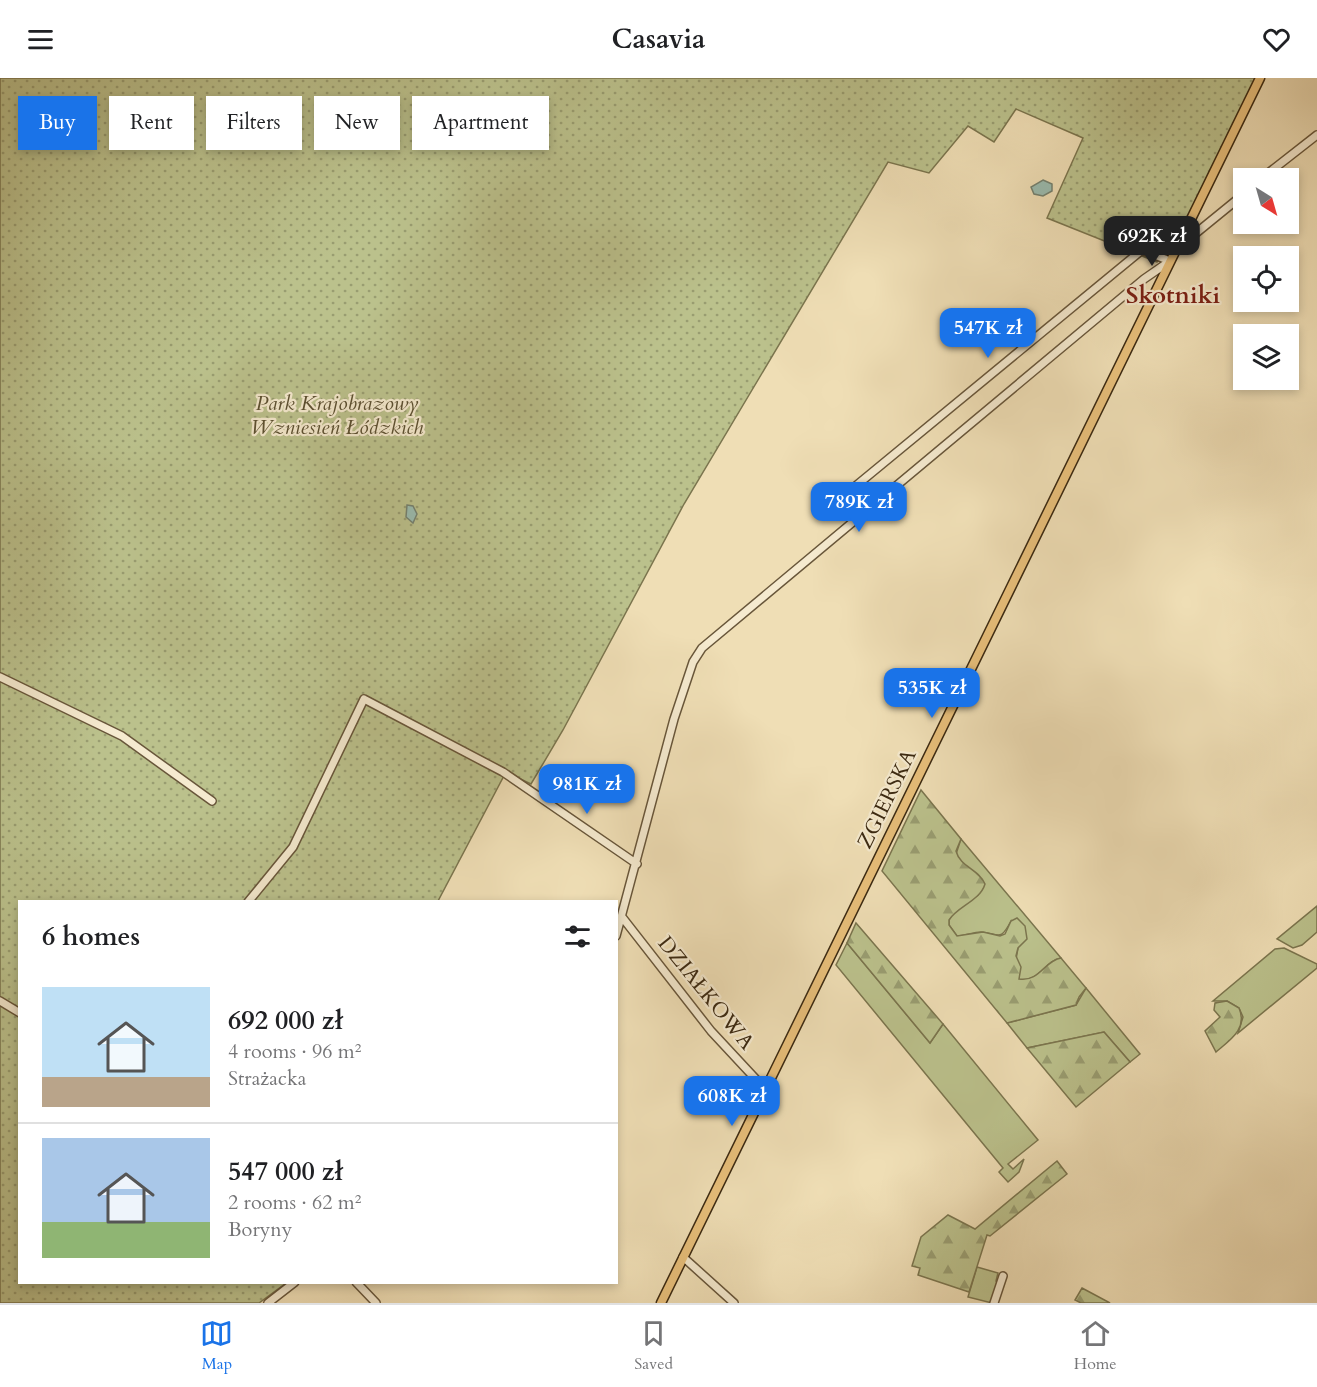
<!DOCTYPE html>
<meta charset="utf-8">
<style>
body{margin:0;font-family:Cardo,serif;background:#f6f6f6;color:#202124;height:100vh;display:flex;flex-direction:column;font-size:22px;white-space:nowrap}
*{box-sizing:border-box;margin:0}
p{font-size:20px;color:#757577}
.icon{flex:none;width:33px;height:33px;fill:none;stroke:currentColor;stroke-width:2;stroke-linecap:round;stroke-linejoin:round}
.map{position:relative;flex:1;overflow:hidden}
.sheet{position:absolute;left:18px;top:822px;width:600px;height:384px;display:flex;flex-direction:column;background:#fff;border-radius:0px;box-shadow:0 3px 9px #0003}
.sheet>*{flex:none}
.hud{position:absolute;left:18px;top:18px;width:600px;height:54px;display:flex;gap:12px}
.needle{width:39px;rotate:143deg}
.fabs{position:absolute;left:1233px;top:90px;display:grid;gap:12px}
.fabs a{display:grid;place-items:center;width:66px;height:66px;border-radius:0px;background:#fff;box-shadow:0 3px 9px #0003;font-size:30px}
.price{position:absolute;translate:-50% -51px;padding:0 14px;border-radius:12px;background:#1a73e8;color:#fff;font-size:20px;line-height:39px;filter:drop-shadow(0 2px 3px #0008)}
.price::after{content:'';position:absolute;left:50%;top:36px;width:18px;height:14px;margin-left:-9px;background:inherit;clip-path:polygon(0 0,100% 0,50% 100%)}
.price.active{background:#222;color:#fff}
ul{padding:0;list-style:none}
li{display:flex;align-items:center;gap:18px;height:150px;padding:0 24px}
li+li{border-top:2px solid #e0e0e0}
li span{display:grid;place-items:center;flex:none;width:168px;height:120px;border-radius:0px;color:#555}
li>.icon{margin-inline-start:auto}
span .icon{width:72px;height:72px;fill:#fffc;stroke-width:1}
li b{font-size:26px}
h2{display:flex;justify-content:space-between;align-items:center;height:72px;padding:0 24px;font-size:26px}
.tag{padding:0 21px;border-radius:0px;background:#fff;box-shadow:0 3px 9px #0003;font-size:21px;line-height:54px}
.tag.active{background:#1a73e8;color:#fff}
header{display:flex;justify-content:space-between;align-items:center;height:78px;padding:0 24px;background:#fff;font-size:27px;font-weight:700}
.tabs{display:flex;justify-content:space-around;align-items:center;height:84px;border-top:2px solid #e0e0e0;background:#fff;font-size:16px;color:#757577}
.tabs a{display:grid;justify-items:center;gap:3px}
.tabs .active{color:#1a73e8}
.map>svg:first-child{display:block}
</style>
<header><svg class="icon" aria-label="menu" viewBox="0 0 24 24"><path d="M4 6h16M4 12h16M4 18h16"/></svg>Casavia<svg class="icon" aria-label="heart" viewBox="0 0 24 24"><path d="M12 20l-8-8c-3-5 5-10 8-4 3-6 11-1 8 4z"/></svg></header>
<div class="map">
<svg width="1317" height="1225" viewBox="0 0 1317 1225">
<defs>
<pattern id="forest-firs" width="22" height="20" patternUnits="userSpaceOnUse" patternTransform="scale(1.5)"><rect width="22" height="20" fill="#bbc18c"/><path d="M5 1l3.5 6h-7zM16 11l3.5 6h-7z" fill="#999d71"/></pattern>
<pattern id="park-dots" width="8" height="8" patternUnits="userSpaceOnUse" patternTransform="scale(1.5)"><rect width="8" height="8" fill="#bbc18c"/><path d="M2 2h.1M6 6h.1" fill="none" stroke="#999d71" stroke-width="1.8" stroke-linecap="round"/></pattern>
</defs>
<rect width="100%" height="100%" fill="#efdeb5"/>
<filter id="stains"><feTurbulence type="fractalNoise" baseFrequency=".00333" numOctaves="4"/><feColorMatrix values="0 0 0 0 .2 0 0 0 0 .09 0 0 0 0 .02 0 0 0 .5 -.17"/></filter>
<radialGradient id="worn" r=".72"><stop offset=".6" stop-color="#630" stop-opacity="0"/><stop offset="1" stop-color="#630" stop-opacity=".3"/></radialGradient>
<path fill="#bbc18c" stroke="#7b754e" stroke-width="1.5" d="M 961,761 L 1061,880 C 1044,883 1040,904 1019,902 L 1016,881 L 1018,870 L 1011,843 C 1000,864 1000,856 981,854 C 973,854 965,858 957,858 L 949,847 L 949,842 L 953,835 L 978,817 L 956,776 Z
M 1317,828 L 1317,854 L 1302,867 L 1293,870 L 1277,861 Z
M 847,865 L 930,965 L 943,946 L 1038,1062 L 1008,1086 L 1013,1091 L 1024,1081 L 1019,1094 L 1008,1104 L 999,1094 L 1003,1090 L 836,887 Z
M 1284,870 L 1317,886 L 1317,890 L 1238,955 L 1243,939 L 1239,930 L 1227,923 L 1213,923 L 1275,871 Z
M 1086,910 L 1140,976 L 1130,984 L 1104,954 L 1027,970 L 1007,945 L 1076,927 Z
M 977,1189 L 998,1195 L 996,1203 L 998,1204 L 992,1225 L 968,1219 Z"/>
<path fill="url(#forest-firs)" stroke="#7b754e" stroke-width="1.5" d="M 921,712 L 961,761 L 956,773 C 960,789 979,791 985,806 C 980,823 958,828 949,842 L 949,847 L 957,858 L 983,854 L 1000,858 L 1005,856 L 1011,843 L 1017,840 L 1025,848 L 1027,861 L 1018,870 L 1016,878 L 1021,889 L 1019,901 C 1040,904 1044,883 1061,880 L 1086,910 L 1079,919 L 1076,927 L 1007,945 L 882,793 Z
M 856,845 L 943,946 L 930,965 L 847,865 Z
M 1227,923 L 1239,930 C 1248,951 1230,962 1216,974 L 1205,953 L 1220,939 L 1214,932 L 1215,925 Z
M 1104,954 L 1130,984 L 1076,1029 L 1027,970 Z
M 1057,1083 L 1067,1096 L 990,1158 L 987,1157 L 969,1214 L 918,1197 L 920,1190 L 912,1188 L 921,1159 L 948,1137 L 975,1151 Z
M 1082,1210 L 1110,1225 L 1081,1225 L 1075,1222 Z"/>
<path fill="url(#park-dots)" stroke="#7b754e" stroke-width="1.5" d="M 0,0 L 1256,0 L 1186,146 L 1177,144 L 1157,184 L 1047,140 L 1083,60 L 1016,31 L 994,64 L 968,48 L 929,95 L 888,84 L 684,426 L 563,652 L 531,706 L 506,694 L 438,823 L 20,824 L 20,1204 L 286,1205 L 259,1225 L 0,1225 Z"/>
<path fill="#9abcb0" stroke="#748170" stroke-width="1.5" d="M 1043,102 L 1052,106 L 1052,113 L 1043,118 L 1034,116 L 1031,109 Z
M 407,427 L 413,428 L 417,436 L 413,445 L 406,439 Z"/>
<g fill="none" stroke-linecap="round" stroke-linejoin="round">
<defs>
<path id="minor" d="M 1262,100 L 1317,57
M 1179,166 L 1190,160 L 1244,116
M 852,411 L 1142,172 L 1170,183
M 0,599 L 122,658 L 212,723
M 248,824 L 293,769 L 364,621 L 503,694 L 637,786
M 622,839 L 711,953 L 765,1011
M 616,858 L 674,641 L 693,584 L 702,570 L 1144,201 L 1170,183
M 0,923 L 20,935
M 683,1179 L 734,1225
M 356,1204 L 376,1225
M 268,1225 L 295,1204
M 994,1225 L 1003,1198"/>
<path id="major" d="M 661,1225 L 1260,0"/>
</defs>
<use href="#minor" stroke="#68563a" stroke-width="10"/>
<use href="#major" stroke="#3b2911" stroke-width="11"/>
<use href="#minor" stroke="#f5eacf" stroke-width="7"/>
<use href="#major" stroke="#e8bf7a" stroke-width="8"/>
</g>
<g text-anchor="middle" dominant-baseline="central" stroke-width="4.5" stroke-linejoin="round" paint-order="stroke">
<g font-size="21" font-style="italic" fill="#5b4f30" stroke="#f5eacf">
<text x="337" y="325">Park Krajobrazowy<tspan x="337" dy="24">Wzniesień Łódzkich</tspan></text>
</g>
<g font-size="21" fill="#3b2911" stroke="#f5eacf">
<text transform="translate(887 721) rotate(-64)">ZGIERSKA</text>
<text transform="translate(706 915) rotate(51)">DZIAŁKOWA</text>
</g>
<g font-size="24" font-weight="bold" fill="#7a1f14" stroke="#f5eacf">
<text x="1173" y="217">Skotniki</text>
</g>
</g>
<rect width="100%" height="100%" filter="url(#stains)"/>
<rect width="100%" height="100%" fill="url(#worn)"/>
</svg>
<div class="fabs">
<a><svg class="needle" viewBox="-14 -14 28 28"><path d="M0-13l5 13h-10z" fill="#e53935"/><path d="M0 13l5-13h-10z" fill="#757577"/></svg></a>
<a><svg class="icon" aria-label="locate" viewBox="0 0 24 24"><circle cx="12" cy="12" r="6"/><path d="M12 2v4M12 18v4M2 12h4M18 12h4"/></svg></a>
<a><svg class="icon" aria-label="layers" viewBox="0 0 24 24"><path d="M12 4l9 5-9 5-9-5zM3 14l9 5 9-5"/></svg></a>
</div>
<b class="price active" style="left:1152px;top:189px">692K zł</b>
<b class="price" style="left:988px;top:281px">547K zł</b>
<b class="price" style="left:859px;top:455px">789K zł</b>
<b class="price" style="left:932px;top:641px">535K zł</b>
<b class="price" style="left:587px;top:737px">981K zł</b>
<b class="price" style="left:732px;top:1049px">608K zł</b>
<div class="hud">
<a class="tag active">Buy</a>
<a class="tag">Rent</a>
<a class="tag">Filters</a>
<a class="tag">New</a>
<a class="tag">Apartment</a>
</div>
<section class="sheet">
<h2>6 homes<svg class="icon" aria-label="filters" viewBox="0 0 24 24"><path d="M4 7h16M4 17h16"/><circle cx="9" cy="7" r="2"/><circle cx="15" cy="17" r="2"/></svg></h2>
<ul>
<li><span style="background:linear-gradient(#bfe0f5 75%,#b9a48a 0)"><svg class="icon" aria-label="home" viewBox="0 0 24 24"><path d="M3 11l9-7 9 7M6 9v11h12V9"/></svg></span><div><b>692 000 zł</b><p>4 rooms · 96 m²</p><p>Strażacka</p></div></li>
<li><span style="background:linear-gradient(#a9c7e8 70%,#8fb573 0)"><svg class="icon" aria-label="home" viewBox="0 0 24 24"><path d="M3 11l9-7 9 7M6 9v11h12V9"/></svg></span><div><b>547 000 zł</b><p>2 rooms · 62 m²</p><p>Boryny</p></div></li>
</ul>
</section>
</div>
<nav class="tabs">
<a class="active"><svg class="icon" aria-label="map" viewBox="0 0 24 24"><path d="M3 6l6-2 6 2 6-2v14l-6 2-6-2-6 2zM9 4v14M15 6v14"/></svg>Map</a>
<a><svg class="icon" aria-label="saved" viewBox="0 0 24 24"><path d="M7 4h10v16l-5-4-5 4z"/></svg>Saved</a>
<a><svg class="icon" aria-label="home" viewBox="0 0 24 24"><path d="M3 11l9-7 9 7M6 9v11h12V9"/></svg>Home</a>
</nav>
